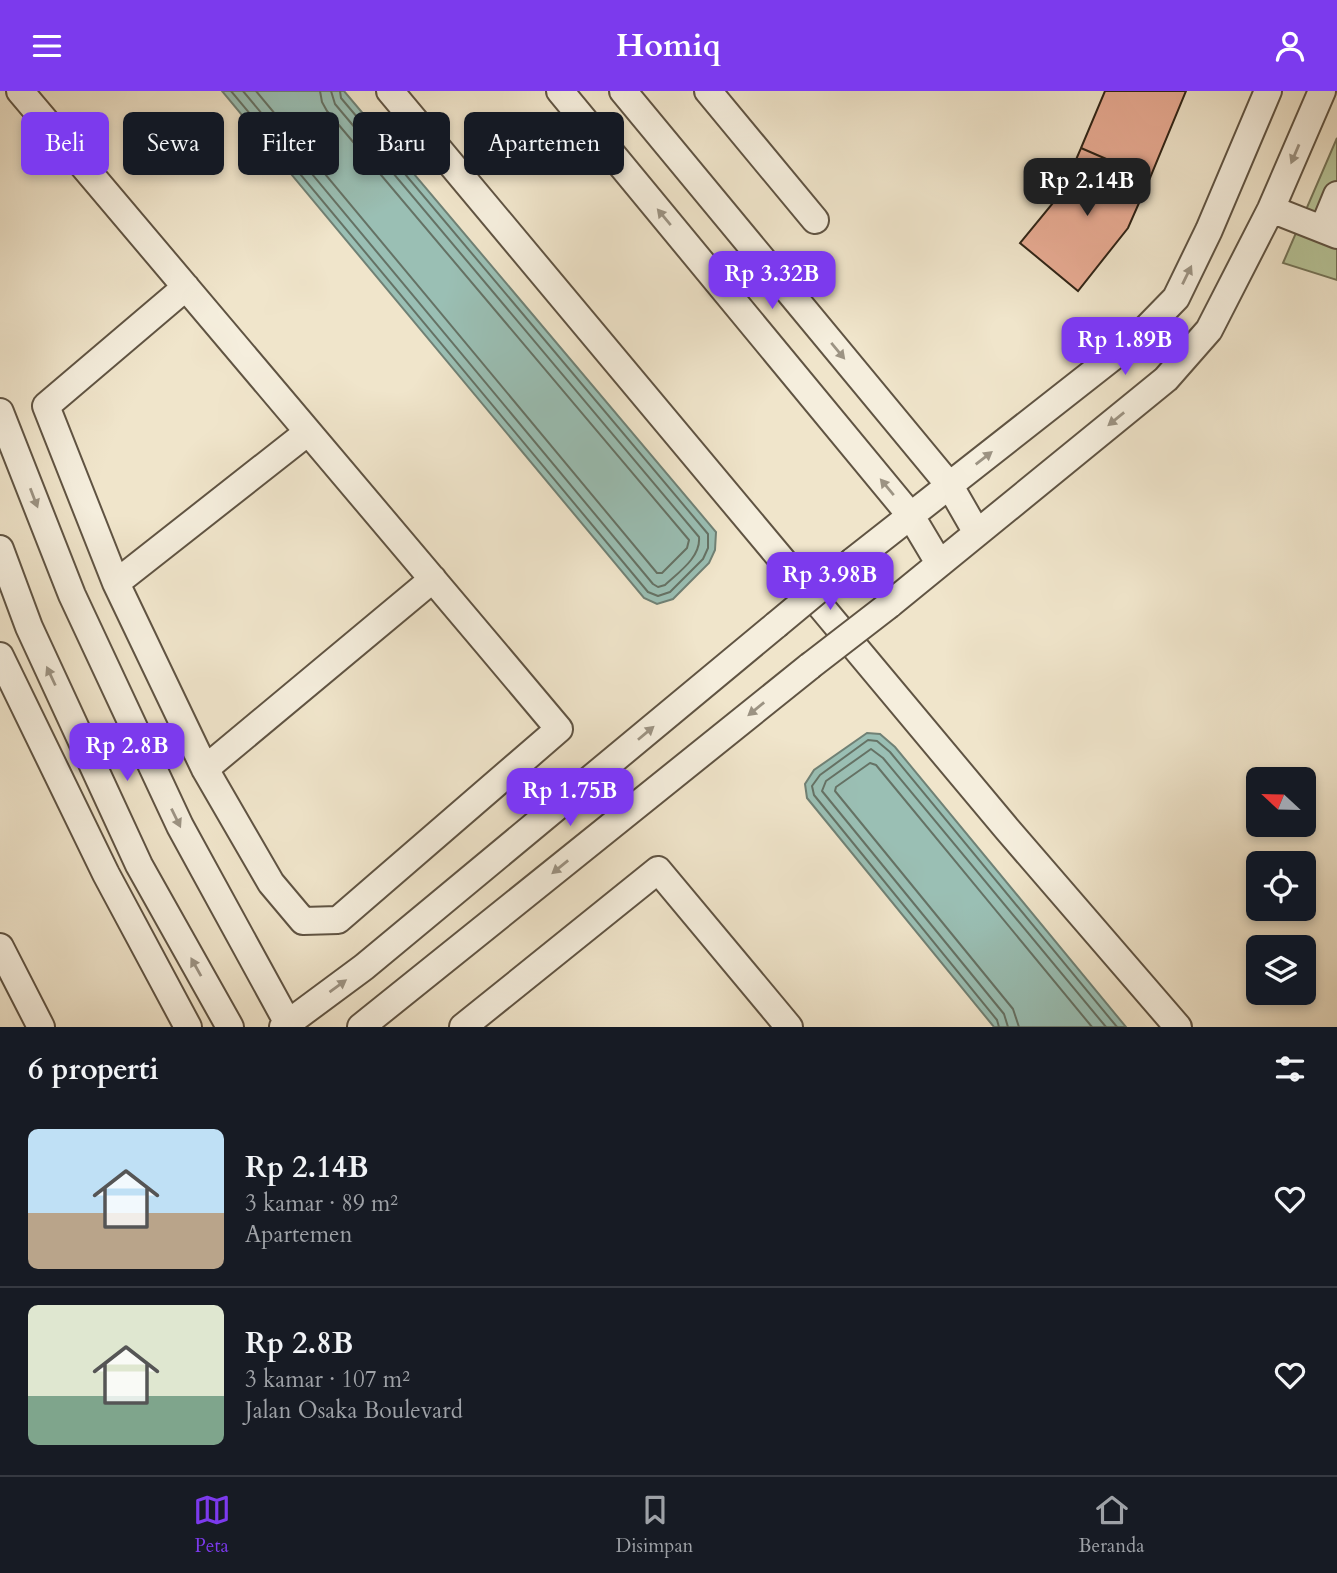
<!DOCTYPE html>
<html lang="id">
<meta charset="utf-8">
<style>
body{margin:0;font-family:Cardo,serif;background:#20242c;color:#f1f3f6;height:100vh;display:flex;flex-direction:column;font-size:26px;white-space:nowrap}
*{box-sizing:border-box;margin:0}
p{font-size:23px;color:#9ea1a6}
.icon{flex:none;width:38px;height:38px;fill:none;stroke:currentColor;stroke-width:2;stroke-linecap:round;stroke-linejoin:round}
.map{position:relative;height:936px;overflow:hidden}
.details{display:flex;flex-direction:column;background:#171b24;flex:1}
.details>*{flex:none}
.banner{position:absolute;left:21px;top:21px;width:700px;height:63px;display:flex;gap:14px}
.needle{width:46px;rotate:292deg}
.fabs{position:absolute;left:1246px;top:676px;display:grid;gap:14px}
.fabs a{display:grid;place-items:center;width:70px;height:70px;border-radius:10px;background:#171b24;box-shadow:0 4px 10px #0003;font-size:35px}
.price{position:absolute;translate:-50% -60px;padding:0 16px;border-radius:14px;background:#7c3aed;color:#fff;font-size:23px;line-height:46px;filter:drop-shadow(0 2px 4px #0008)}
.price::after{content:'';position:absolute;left:50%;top:42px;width:21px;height:16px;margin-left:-10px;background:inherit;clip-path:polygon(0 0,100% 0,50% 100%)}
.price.on{background:#222;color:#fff}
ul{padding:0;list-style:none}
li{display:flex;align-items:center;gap:21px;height:175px;padding:0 28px}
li+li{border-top:2px solid #363941}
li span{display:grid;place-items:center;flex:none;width:196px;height:140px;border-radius:10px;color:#555}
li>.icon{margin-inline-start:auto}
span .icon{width:84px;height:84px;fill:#fffc;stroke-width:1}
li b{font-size:30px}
h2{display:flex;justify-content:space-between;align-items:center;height:84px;padding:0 28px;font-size:30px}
.tag{padding:0 24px;border-radius:10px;background:#171b24;box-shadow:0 4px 10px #0003;font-size:24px;line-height:63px}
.tag.on{background:#7c3aed;color:#fff}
header{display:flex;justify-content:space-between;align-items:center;height:91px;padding:0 28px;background:#7c3aed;color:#fff;font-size:32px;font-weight:700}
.tabs{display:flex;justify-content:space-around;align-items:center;height:98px;border-top:2px solid #363941;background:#171b24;font-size:19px;color:#9ea1a6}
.tabs a{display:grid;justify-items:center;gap:4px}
.tabs .on{color:#7c3aed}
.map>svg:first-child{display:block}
</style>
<header><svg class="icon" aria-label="menu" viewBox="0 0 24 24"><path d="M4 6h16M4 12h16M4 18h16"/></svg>Homiq<svg class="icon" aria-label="person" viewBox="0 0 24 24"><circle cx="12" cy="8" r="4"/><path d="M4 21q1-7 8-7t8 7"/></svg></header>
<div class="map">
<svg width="1337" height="936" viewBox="0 0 1337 936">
<rect width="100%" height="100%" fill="#f0e5cb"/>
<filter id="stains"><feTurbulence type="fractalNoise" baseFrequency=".00286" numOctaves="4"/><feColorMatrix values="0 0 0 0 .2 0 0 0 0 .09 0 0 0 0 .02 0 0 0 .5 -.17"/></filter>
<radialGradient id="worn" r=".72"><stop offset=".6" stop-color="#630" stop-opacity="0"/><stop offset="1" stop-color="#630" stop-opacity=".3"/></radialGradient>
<path fill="#b7c599" stroke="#747458" stroke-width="2" d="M 1337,47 L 1337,189 L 1283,172 Z"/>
<path fill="#9abfb4" stroke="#708175" stroke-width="2" d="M 222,0 L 344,0 L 716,441 L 715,459 L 709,472 L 673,508 L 657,513 L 644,507 Z
M 867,642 L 880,643 L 895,656 L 1126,936 L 994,936 L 807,707 L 805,693 L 814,679 Z"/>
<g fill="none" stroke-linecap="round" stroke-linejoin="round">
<path stroke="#657265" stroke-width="2" d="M 231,0 L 648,501 L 658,505 L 670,501 L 703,468 L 708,457 L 708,443 L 341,7 L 340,0
M 243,0 L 653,493 L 658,496 L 665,494 C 679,481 701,466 699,446 L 335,13 L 331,0
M 256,0 L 657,482 L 662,482 L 687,457 L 689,449 L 327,20 L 322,11 L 320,0
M 999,936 L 997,929 L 814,704 L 812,695 L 820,684 L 868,649 L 877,650 L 890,661 L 1117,936
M 1008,936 L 1004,923 L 822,700 L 826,690 L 871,658 L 883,667 L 1106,936
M 1019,936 L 1013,918 L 835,700 L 836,696 L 870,672 L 876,674 L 1092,936"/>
</g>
<path fill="#e7aa92" stroke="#302416" stroke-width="2" d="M 1105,0 L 1186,0 L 1150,87 L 1081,57 Z
M 1081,57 L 1150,87 L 1128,137 L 1078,200 L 1020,152 L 1062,101 Z"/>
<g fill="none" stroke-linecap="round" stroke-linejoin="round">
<defs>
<path id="minor" d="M 20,0 C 200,213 380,425 559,638 L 338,829 L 303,830 L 271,792 L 205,678 L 116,492 L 46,315 L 186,196
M 390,0 L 1007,738 L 1178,936
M 560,0 L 911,425 L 939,472
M 623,0 L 950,395 L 977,442
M 708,0 L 815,129
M 1271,118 L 1337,144
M 1323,138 L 1337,104
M 0,321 L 72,504 L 180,735 L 290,936
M 0,458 L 29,536 L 139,774 L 230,936
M 853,470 L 1137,247 L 1176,207 L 1209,139 L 1268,0
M 116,492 L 308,341
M 889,514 L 1166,288 L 1209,239 L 1271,118 L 1322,0
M 0,565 L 106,783 L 188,936
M 205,678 L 433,488
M 0,856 L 41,936
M 283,936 L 364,876 L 776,534
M 361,936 L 810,575
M 463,936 L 658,779 L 789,936"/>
</defs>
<use href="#minor" stroke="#605443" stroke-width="30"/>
<use href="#minor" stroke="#f5eedd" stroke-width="26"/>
<defs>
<path id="minor-bridge" d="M 776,534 L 853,470
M 810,575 L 889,514"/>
</defs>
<use href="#minor-bridge" stroke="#605443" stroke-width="30" stroke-linecap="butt"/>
<use href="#minor-bridge" stroke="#f5eedd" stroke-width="26"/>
</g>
<defs><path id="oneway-solid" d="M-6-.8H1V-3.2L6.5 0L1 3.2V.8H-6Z" transform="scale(1.75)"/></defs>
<g fill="#9c9383">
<use href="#oneway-solid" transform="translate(1295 63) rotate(113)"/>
<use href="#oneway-solid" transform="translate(664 126) rotate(-130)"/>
<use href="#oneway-solid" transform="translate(1187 184) rotate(-64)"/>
<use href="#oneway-solid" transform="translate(838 260) rotate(50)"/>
<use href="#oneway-solid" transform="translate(1116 328) rotate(141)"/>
<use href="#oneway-solid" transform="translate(984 367) rotate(-38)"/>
<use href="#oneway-solid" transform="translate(887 396) rotate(-130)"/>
<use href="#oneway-solid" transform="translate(34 407) rotate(69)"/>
<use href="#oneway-solid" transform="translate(51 585) rotate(-115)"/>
<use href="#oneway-solid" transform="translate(756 618) rotate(141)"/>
<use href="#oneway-solid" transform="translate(646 642) rotate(-40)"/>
<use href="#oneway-solid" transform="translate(176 727) rotate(64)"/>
<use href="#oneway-solid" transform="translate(560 776) rotate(141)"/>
<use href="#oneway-solid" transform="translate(196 876) rotate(-119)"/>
<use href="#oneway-solid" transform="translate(338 895) rotate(-36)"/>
</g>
<rect width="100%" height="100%" filter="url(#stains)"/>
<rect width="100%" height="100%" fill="url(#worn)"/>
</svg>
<div class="fabs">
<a><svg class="needle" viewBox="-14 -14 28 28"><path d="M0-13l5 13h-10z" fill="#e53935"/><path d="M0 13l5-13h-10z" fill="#9ea1a6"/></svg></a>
<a><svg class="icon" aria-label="locate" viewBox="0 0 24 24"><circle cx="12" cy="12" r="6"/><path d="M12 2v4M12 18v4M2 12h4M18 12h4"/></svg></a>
<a><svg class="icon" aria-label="layers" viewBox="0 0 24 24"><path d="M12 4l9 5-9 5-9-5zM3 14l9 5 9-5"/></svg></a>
</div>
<b class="price on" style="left:1087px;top:127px">Rp 2.14B</b>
<b class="price" style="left:772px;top:220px">Rp 3.32B</b>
<b class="price" style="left:1125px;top:286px">Rp 1.89B</b>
<b class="price" style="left:830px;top:521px">Rp 3.98B</b>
<b class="price" style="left:127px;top:692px">Rp 2.8B</b>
<b class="price" style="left:570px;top:737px">Rp 1.75B</b>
<div class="banner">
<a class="tag on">Beli</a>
<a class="tag">Sewa</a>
<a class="tag">Filter</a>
<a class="tag">Baru</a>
<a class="tag">Apartemen</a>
</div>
</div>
<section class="details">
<h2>6 properti<svg class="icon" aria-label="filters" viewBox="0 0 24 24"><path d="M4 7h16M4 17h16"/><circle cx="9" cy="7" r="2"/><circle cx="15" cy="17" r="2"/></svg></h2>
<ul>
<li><span style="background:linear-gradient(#bfe0f5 60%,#b9a48a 0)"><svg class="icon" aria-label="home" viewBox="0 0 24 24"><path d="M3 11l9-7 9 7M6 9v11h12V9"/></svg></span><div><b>Rp 2.14B</b><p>3 kamar · 89 m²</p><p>Apartemen</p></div><svg class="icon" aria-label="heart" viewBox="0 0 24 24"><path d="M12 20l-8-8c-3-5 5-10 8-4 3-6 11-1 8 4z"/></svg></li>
<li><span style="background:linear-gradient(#dfe7d0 65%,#7fa58c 0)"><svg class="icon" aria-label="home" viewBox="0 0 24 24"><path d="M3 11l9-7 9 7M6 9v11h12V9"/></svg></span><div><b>Rp 2.8B</b><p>3 kamar · 107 m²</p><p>Jalan Osaka Boulevard</p></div><svg class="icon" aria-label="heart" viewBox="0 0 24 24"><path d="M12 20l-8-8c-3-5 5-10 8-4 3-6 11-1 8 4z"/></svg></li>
</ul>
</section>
<nav class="tabs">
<a class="on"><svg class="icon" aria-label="map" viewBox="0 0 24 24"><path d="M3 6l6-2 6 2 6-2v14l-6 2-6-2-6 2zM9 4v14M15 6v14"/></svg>Peta</a>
<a><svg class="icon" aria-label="saved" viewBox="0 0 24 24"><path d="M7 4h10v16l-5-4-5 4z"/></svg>Disimpan</a>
<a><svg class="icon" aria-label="home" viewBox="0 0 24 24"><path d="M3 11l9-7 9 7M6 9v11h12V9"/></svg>Beranda</a>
</nav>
